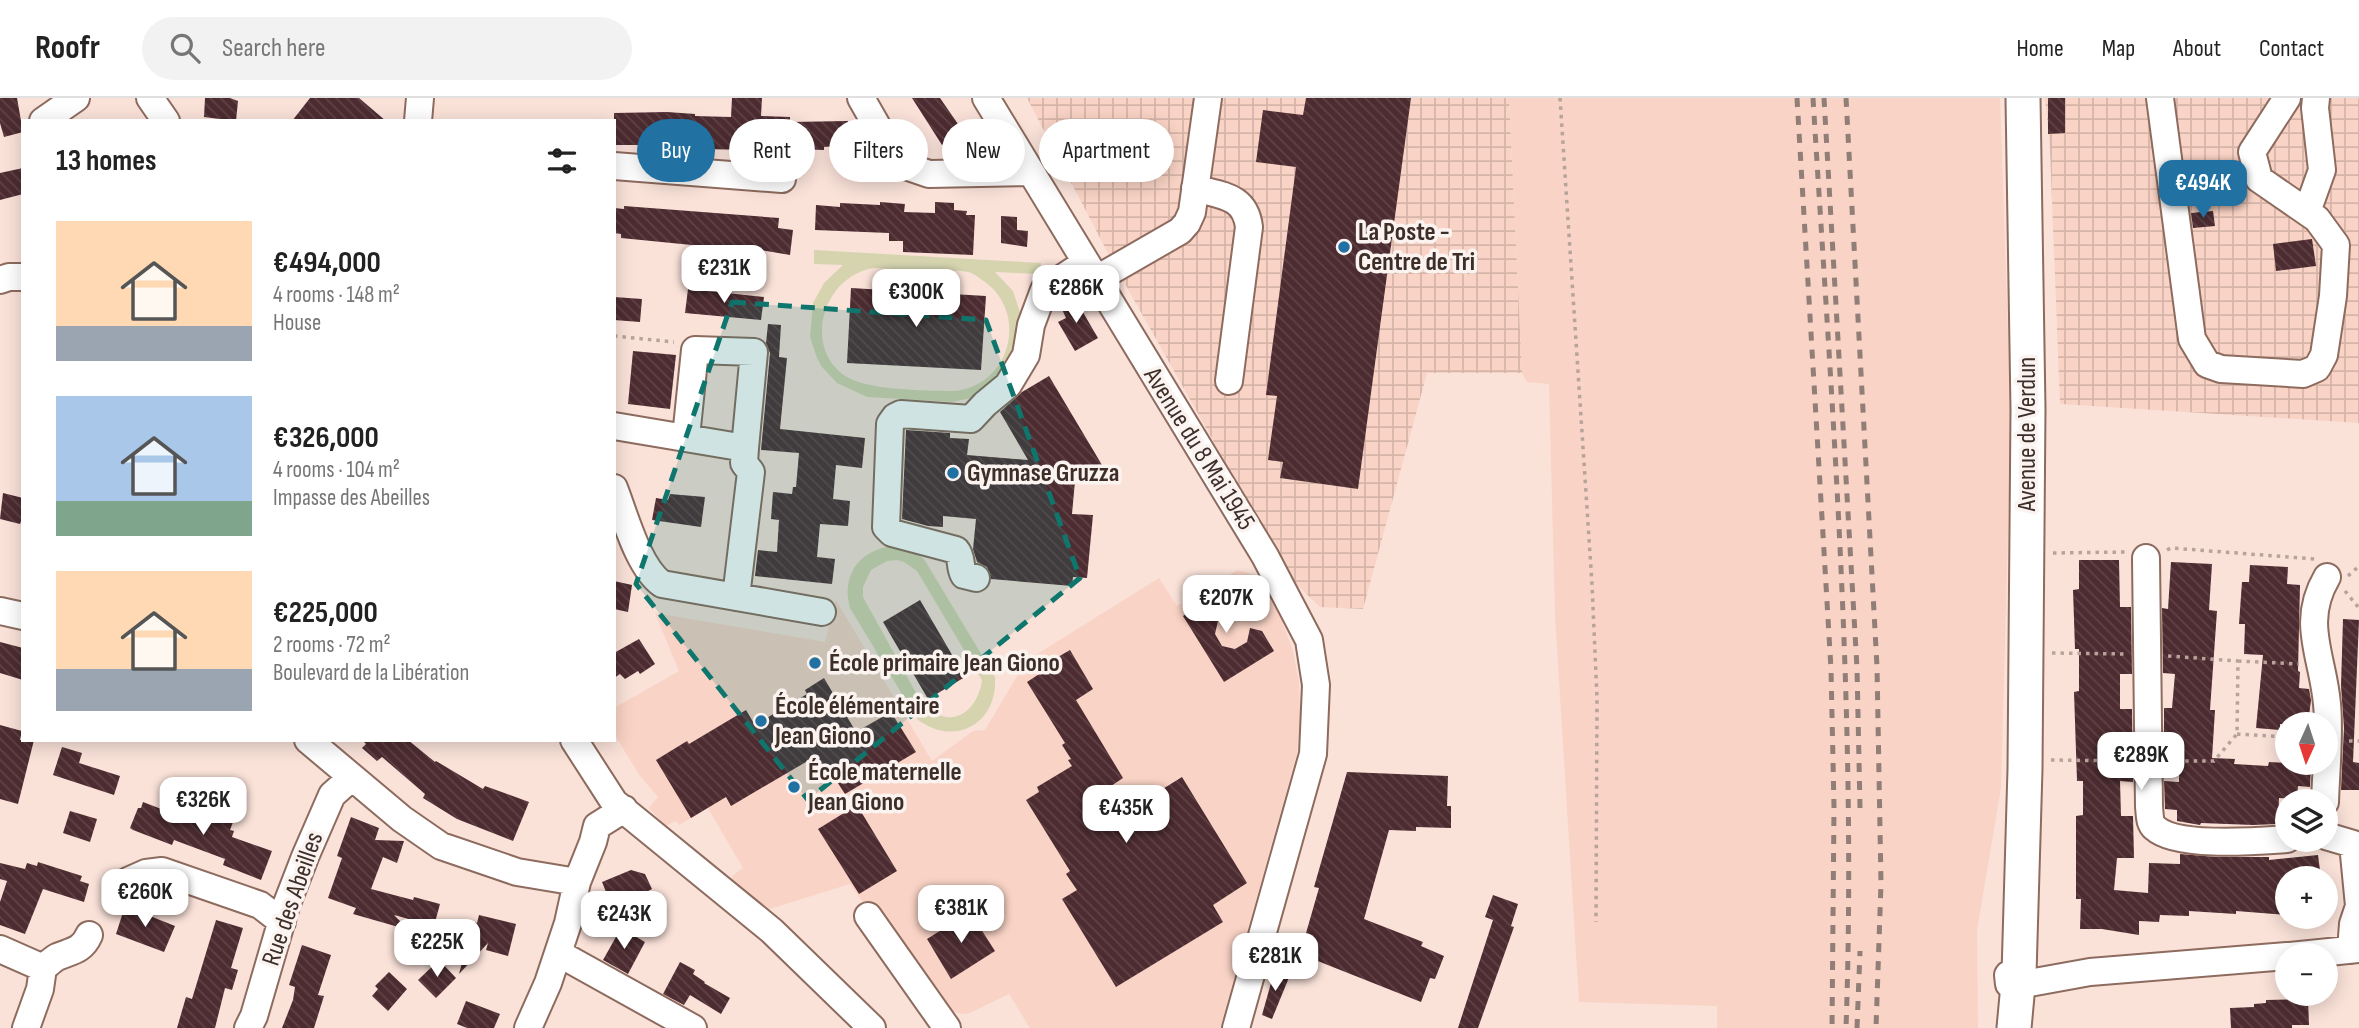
<!DOCTYPE html>
<meta charset="utf-8">
<style>
body{margin:0;font-family:"Sofia Sans Condensed",sans-serif;background:#f2f2f2;color:#222;height:100vh;display:flex;flex-direction:column;font-size:26px;white-space:nowrap}
*{box-sizing:border-box;margin:0}
p{font-size:23px;color:#767676}
.icon{flex:none;width:38px;height:38px;fill:none;stroke:currentColor;stroke-width:2;stroke-linecap:round;stroke-linejoin:round}
.map{position:relative;flex:1;overflow:hidden}
.side{position:absolute;left:21px;top:21px;width:595px;height:623px;display:flex;flex-direction:column;background:#fff;border-radius:0px;box-shadow:0 4px 18px #0003}
.side>*{flex:none}
.top-card{position:absolute;left:637px;top:21px;width:665px;height:63px;display:flex;gap:14px}
.needle{width:46px;rotate:183deg}
.fabs{position:absolute;left:2275px;top:614px;display:grid;gap:14px}
.fabs a{display:grid;place-items:center;width:63px;height:63px;border-radius:50%;background:#fff;box-shadow:0 4px 18px #0003;font-size:35px}
.price{position:absolute;translate:-50% -60px;padding:0 16px;border-radius:14px;background:#fff;color:#222;font-size:23px;line-height:46px;filter:drop-shadow(0 2px 4px #0008)}
.price::after{content:'';position:absolute;left:50%;top:42px;width:21px;height:16px;margin-left:-10px;background:inherit;clip-path:polygon(0 0,100% 0,50% 100%)}
.price.active{background:#2171a2;color:#fff}
ul{padding:0;list-style:none}
li{display:flex;align-items:center;gap:21px;height:175px;padding:0 35px}
li span{display:grid;place-items:center;flex:none;width:196px;height:140px;border-radius:0px;color:#555}
li>.icon{margin-inline-start:auto}
span .icon{width:84px;height:84px;fill:#fffc;stroke-width:1}
li b{font-size:30px}
h2{display:flex;justify-content:space-between;align-items:center;height:84px;padding:0 35px;font-size:30px}
.pill{padding:0 24px;border-radius:32px;background:#fff;box-shadow:0 4px 18px #0003;font-size:24px;line-height:63px}
.pill.active{background:#2171a2;color:#fff}
header{display:flex;align-items:center;gap:42px;box-sizing:border-box;height:98px;padding:0 35px;background:#fff;border-bottom:2px solid #e0e0e0}
header strong{font-size:33px}
nav{display:flex;gap:38px;margin-inline-start:auto;font-size:24px}
.search{width:490px;height:63px;background:#f2f2f2;display:flex;align-items:center;gap:18px;box-sizing:border-box;padding:0 24px;border-radius:38px;color:#767676;font-size:26px}
.map>svg:first-child{display:block}
</style>
<header>
<strong>Roofr</strong>
<div class="search"><svg class="icon" aria-label="search" viewBox="0 0 24 24"><circle cx="10" cy="10" r="6"/><path d="M15 15l6 6"/></svg>Search here</div>
<nav><a>Home</a><a>Map</a><a>About</a><a>Contact</a></nav>
</header>
<div class="map">
<svg width="2359" height="930" viewBox="0 0 2359 930">
<defs>
<pattern id="industrial-grid" width="8" height="8" patternUnits="userSpaceOnUse" patternTransform="scale(1.75)"><rect width="8" height="8" fill="#f9d3c5"/><path d="M0 4h8M4 0v8" fill="none" stroke="#d6b5a9"/></pattern>
<pattern id="building-back-hatch" width="6" height="6" patternUnits="userSpaceOnUse" patternTransform="scale(1.75)"><rect width="6" height="6" fill="#4d2c31"/><path d="M-1 5l2 2M0 0l6 6M5-1l2 2" fill="none" stroke="#5f4246"/></pattern>
</defs>
<rect width="100%" height="100%" fill="#fae2d9"/>
<path fill="#f9d3c5" d="M 1509,0 L 2000,0 L 2011,326 L 2001,690 L 1977,832 L 1978,930 L 1717,930 L 1717,908 L 1579,904 L 1555,517 L 1549,286 L 1527,284 L 1522,275 Z
M 1238,472 L 1258,478 L 1279,515 L 1293,553 L 1299,584 L 1300,618 L 1297,655 L 1220,930 L 1030,930 L 1009,896 L 970,915 L 962,916 L 948,912 L 867,805 L 862,803 L 850,786 L 766,812 L 732,783 L 732,778 L 743,770 L 708,710 L 679,727 L 676,723 L 665,728 L 649,710 L 658,699 L 640,678 L 614,636 L 614,610 L 679,573 L 655,515 L 825,544 L 836,502 L 932,663 L 973,633 L 985,632 L 1026,563 L 1159,480 L 1177,508 Z"/>
<path fill="url(#industrial-grid)" d="M 1027,0 L 1509,0 L 1522,275 L 1427,275 L 1363,511 L 1320,509 L 1291,481 L 1111,161 Z
M 2045,0 L 2359,0 L 2359,325 L 2060,306 L 2050,51 Z"/>
<path fill="#d5d4af" fill-rule="evenodd" d="M 814,152 L 1041,165 L 1040,176 L 995,174 L 1013,193 L 1021,217 L 1012,268 L 976,299 L 952,304 L 867,299 L 837,285 L 822,269 L 817,260 L 810,239 L 813,205 L 824,185 L 843,167 L 814,166 ZM 873,170 C 896,171 919,172 942,173 C 950,173 960,172 968,174 C 973,175 978,179 982,182 C 1033,215 1008,296 946,293 C 919,292 869,292 847,279 C 802,251 822,179 873,170 Z
M 892,448 L 915,454 L 924,461 L 995,579 C 998,626 954,650 917,621 L 850,510 C 841,478 859,452 892,448 ZM 897,462 L 904,464 L 917,473 L 982,582 C 980,600 967,622 946,619 C 936,618 928,610 921,604 L 863,499 L 863,489 L 871,472 L 887,463 Z"/>
<path fill="url(#building-back-hatch)" d="M 0,0 L 17,0 L 23,34 L 4,39 L 0,25 Z
M 205,0 L 230,0 L 238,3 L 236,23 L 204,19 Z
M 310,0 L 359,0 L 386,23 L 292,23 Z
M 732,0 L 762,0 L 761,18 L 790,19 L 790,24 L 848,23 L 849,47 L 824,49 L 824,52 L 750,50 L 750,52 L 703,51 L 703,48 L 675,47 L 614,47 L 614,15 L 667,14 L 695,16 L 695,18 L 731,19 Z
M 912,0 L 940,0 L 958,26 L 963,23 L 974,42 L 960,50 L 955,43 L 952,44 L 950,42 L 942,47 Z
M 1306,0 L 1411,0 L 1358,391 L 1280,380 L 1283,364 L 1268,362 L 1277,298 L 1266,297 L 1296,69 L 1256,64 L 1263,12 L 1303,17 Z
M 2048,0 L 2065,0 L 2065,35 L 2048,36 Z
M 23,70 L 23,96 L 0,102 L 0,75 Z
M 880,104 L 905,106 L 904,114 L 935,115 L 935,104 L 954,105 L 954,112 L 967,113 L 966,117 L 975,117 L 973,157 L 903,154 L 903,143 L 889,143 L 889,135 L 815,132 L 816,107 L 840,109 L 840,105 L 880,107 Z
M 624,108 L 779,120 L 778,130 L 793,132 L 790,157 L 736,148 L 702,148 L 621,140 L 621,136 L 614,135 L 614,110 L 624,111 Z
M 2213,113 L 2215,128 L 2193,130 L 2191,115 Z
M 1001,118 L 1017,119 L 1017,132 L 1028,133 L 1027,149 L 1001,145 Z
M 2312,141 L 2316,168 L 2276,173 L 2273,146 Z
M 851,190 L 986,198 L 981,272 L 847,265 Z
M 688,191 L 764,199 L 761,222 L 685,215 Z
M 614,199 L 642,201 L 640,224 L 614,222 Z
M 1074,199 L 1098,240 L 1075,253 L 1058,224 L 1066,220 L 1060,207 Z
M 768,226 L 781,227 L 779,259 L 787,260 L 780,331 L 865,340 L 862,370 L 836,367 L 833,401 L 850,403 L 848,428 L 820,426 L 817,459 L 835,461 L 832,486 L 755,478 L 758,452 L 777,454 L 779,422 L 771,421 L 773,394 L 792,396 L 793,389 L 796,389 L 799,355 L 761,352 L 770,255 L 766,245 Z
M 633,253 L 676,257 L 670,311 L 628,306 Z
M 1049,278 L 1102,367 L 1075,383 L 1072,416 L 1093,417 L 1087,480 L 1073,479 L 1072,488 L 991,481 L 987,469 L 977,464 L 973,451 L 976,421 L 943,418 L 943,429 L 928,428 L 902,421 L 906,332 L 950,335 L 950,340 L 969,341 L 967,357 L 1028,362 L 1000,314 L 1022,294 Z
M 3,395 L 23,400 L 23,418 L 20,426 L 0,421 Z
M 670,396 L 705,399 L 701,429 L 652,422 L 656,400 L 668,402 Z
M 2079,462 L 2119,462 L 2120,509 L 2131,509 L 2132,576 L 2120,576 L 2120,611 L 2132,611 L 2133,684 L 2120,683 L 2121,718 L 2133,718 L 2134,760 L 2117,760 L 2114,792 L 2148,795 L 2149,765 L 2180,766 L 2180,756 L 2217,759 L 2269,759 L 2269,762 L 2318,757 L 2321,780 L 2287,780 L 2287,817 L 2236,813 L 2236,816 L 2189,813 L 2189,818 L 2160,817 L 2159,824 L 2139,823 L 2139,837 L 2102,831 L 2080,831 L 2081,801 L 2076,801 L 2076,718 L 2083,717 L 2083,683 L 2077,683 L 2074,594 L 2079,593 L 2079,551 L 2075,551 L 2073,492 L 2079,491 Z
M 2171,464 L 2212,466 L 2209,512 L 2217,513 L 2210,612 L 2215,612 L 2212,660 L 2235,661 L 2234,666 L 2268,668 L 2269,664 L 2311,666 L 2310,689 L 2298,688 L 2297,701 L 2279,700 L 2278,726 L 2253,727 L 2201,725 L 2200,727 L 2177,723 L 2177,712 L 2165,711 L 2164,683 L 2179,684 L 2179,652 L 2164,651 L 2164,610 L 2172,610 L 2175,576 L 2163,575 L 2162,510 L 2168,511 Z
M 2250,467 L 2288,469 L 2287,486 L 2300,487 L 2298,573 L 2300,574 L 2299,590 L 2309,591 L 2311,602 L 2308,626 L 2280,626 L 2280,632 L 2256,630 L 2263,557 L 2244,556 L 2245,526 L 2239,526 L 2242,484 L 2249,484 Z
M 614,483 L 632,487 L 628,514 L 614,511 Z
M 1233,487 L 1246,507 L 1243,518 L 1230,515 L 1218,523 L 1215,536 L 1222,548 L 1235,551 L 1247,544 L 1250,530 L 1262,533 L 1274,553 L 1224,584 L 1183,518 Z
M 920,502 L 965,579 L 928,601 L 883,524 Z
M 2343,521 L 2359,522 L 2353,664 L 2359,665 L 2359,692 L 2341,692 L 2344,630 L 2341,588 Z
M 639,541 L 655,566 L 640,576 L 638,573 L 625,581 L 620,576 L 614,580 L 614,555 Z
M 0,544 L 23,550 L 23,582 L 0,575 Z
M 1070,552 L 1093,591 L 1076,602 L 1123,680 L 1093,700 L 1108,725 L 1182,679 L 1247,785 L 1213,807 L 1223,824 L 1116,889 L 1062,801 L 1077,792 L 1066,776 L 1070,773 L 1026,702 L 1039,694 L 1037,689 L 1072,668 L 1068,662 L 1071,661 L 1062,647 L 1065,645 L 1027,584 L 1053,567 L 1051,563 Z
M 824,580 L 856,634 L 891,614 L 916,654 L 845,696 L 830,673 L 822,679 L 811,661 L 731,708 L 726,699 L 691,720 L 656,662 L 687,643 L 689,646 L 746,612 L 755,627 L 807,596 L 805,592 Z
M 0,627 L 22,633 L 20,642 L 34,642 L 18,706 L 0,701 Z
M 362,642 L 408,642 L 435,664 L 436,663 L 483,691 L 485,688 L 529,704 L 513,743 L 457,721 L 423,700 L 425,696 L 382,659 L 377,663 L 362,650 L 366,646 Z
M 62,649 L 82,655 L 79,665 L 120,678 L 114,697 L 53,677 Z
M 1347,674 L 1448,678 L 1447,708 L 1451,708 L 1451,730 L 1416,729 L 1416,733 L 1389,732 L 1364,821 L 1423,844 L 1421,848 L 1444,858 L 1435,881 L 1430,880 L 1421,904 L 1300,856 L 1319,790 L 1314,789 Z
M 143,704 L 182,719 L 185,713 L 191,716 L 194,708 L 227,720 L 226,722 L 233,724 L 230,732 L 234,733 L 232,739 L 272,753 L 261,782 L 223,767 L 225,761 L 174,742 L 172,747 L 133,732 L 130,730 L 138,710 L 141,710 Z
M 857,707 L 897,773 L 859,796 L 818,731 Z
M 70,713 L 97,721 L 90,744 L 63,735 Z
M 351,719 L 379,730 L 375,742 L 404,743 L 397,765 L 383,759 L 371,791 L 413,802 L 414,799 L 440,806 L 434,828 L 394,817 L 409,832 L 353,816 L 356,810 L 328,800 L 342,760 L 337,758 Z
M 38,764 L 82,778 L 80,783 L 89,786 L 84,804 L 43,791 L 25,836 L 0,827 L 0,804 L 7,783 L 0,781 L 0,765 L 25,771 L 27,765 L 37,768 Z
M 631,772 L 645,776 L 652,791 L 613,811 L 602,784 Z
M 1493,797 L 1518,806 L 1511,828 L 1514,829 L 1478,930 L 1458,930 L 1493,822 L 1485,819 Z
M 125,808 L 175,828 L 164,854 L 116,836 Z
M 970,814 L 995,853 L 951,881 L 927,841 Z
M 479,817 L 516,826 L 508,858 L 486,852 L 488,845 L 459,876 L 473,824 L 477,825 Z
M 216,822 L 243,830 L 231,870 L 238,872 L 232,892 L 225,890 L 215,930 L 177,930 L 186,899 L 192,901 Z
M 621,830 L 645,844 L 628,876 L 603,862 Z
M 302,847 L 331,857 L 318,897 L 324,898 L 314,930 L 282,930 L 293,902 L 295,889 L 289,887 Z
M 439,862 L 456,880 L 436,900 L 418,882 Z
M 680,864 L 695,872 L 693,876 L 705,884 L 704,885 L 730,900 L 721,916 L 690,897 L 684,907 L 663,896 Z
M 1275,871 L 1290,877 L 1272,921 L 1262,917 Z
M 389,874 L 407,891 L 388,913 L 372,898 L 378,891 L 375,888 Z
M 2308,901 L 2309,927 L 2292,927 L 2292,930 L 2231,930 L 2230,910 L 2254,909 L 2254,906 L 2266,905 L 2266,902 Z
M 466,903 L 500,916 L 494,930 L 467,930 L 457,926 Z"/>
<g fill="none" stroke-linecap="round" stroke-linejoin="round">
<defs>
<path id="minor" d="M 150,0 L 166,23
M 861,0 L 877,28 L 891,63 L 929,76 L 1030,74
M 986,0 L 1265,458 L 1309,542 L 1316,587 L 1313,656 L 1236,930
M 2160,0 L 2192,241 L 2207,266 L 2221,271 L 2303,276 L 2317,270 L 2324,257 L 2333,198 L 2336,147 L 2317,121 L 2259,81 L 2252,54 L 2287,0
M 43,23 L 76,0
M 418,23 L 420,0
M 614,68 L 782,81
M 1195,90 C 1221,98 1245,97 1249,129 L 1229,283
M 2307,114 L 2322,72 L 2315,10 L 2316,0
M 0,182 L 9,179 L 23,179
M 1095,182 L 1180,133 L 1187,125 L 1192,114 L 1208,0
M 614,328 L 745,350 L 754,254 L 695,252 L 686,339
M 614,390 C 625,418 638,469 662,486 L 822,514
M 2146,460 L 2149,709 C 2150,717 2149,725 2155,730 C 2177,750 2257,743 2287,741
M 976,480 L 964,477 C 959,469 963,460 956,452 L 892,435 L 886,429 L 890,326 L 895,319 L 901,316 L 971,321 L 985,306 L 1008,287 L 1026,257 L 1031,227 L 1044,192 L 1085,165
M 736,499 L 751,374 L 744,365 L 745,350
M 0,513 L 23,518
M 308,642 L 402,721 L 441,748 L 517,774 L 577,784
M 574,642 L 614,704 L 772,833 L 872,930
M 2325,704 C 2326,672 2330,637 2327,606 C 2323,558 2300,525 2327,479
M 2326,738 L 2353,746 L 2359,808 L 2353,826 L 2351,852
M 128,783 L 146,775 L 162,773 L 260,807 L 282,824
M 868,818 L 947,930
M 0,851 L 43,870 L 40,891 L 26,930
M 558,855 L 693,930
M 2290,858 L 2359,851
M 43,870 C 48,866 52,862 57,859 C 71,853 82,853 89,837
M 2008,877 L 2009,886 L 2018,887 L 2090,874 L 2287,858
M 248,930 L 254,918 L 286,808 L 305,759 L 332,697 L 351,680
M 528,930 L 548,885 L 568,825 L 577,784 L 593,744 L 597,728 L 624,711"/>
<path id="major" d="M 2014,930 L 2019,876 L 2025,671 L 2028,311 L 2023,0"/>
</defs>
<use href="#minor" stroke="#8d6b5e" stroke-width="30"/>
<use href="#major" stroke="#8d6b5e" stroke-width="37"/>
<path stroke="#b8a39b" stroke-width="3.5" stroke-dasharray="3.5 5" stroke-linecap="butt" d="M 1560,0 L 1592,486 L 1597,600 L 1596,824
M 614,238 L 674,244
M 2167,452 L 2171,450 L 2315,461
M 2053,455 L 2126,454
M 2348,478 L 2359,468
M 2345,493 L 2359,510
M 2052,555 L 2125,556
M 2168,558 L 2238,563 L 2237,636 L 2214,663 L 2170,663
M 2238,563 L 2299,566
M 2237,636 L 2287,639
M 2349,643 L 2359,643
M 2051,662 L 2128,663"/>
<use href="#minor" stroke="#fff" stroke-width="26"/>
<use href="#major" stroke="#fff" stroke-width="33"/>
<path stroke="#917e77" stroke-width="5" stroke-dasharray="9 9" stroke-linecap="butt" d="M 1797,0 L 1831,571 L 1834,709 L 1832,930
M 1813,0 C 1832,310 1857,620 1846,930
M 1824,0 L 1857,570 L 1860,710
M 1846,0 L 1877,569 L 1881,785 L 1876,930
M 1857,930 L 1860,853"/>
</g>
<path fill="#0f766e" fill-opacity="0.2" stroke="#0f766e" stroke-width="5" stroke-dasharray="14 9" stroke-linejoin="round" d="M 732,204 L 986,222 L 1080,480 L 808,702 L 636,486 Z"/>
<g fill="#2171a2" stroke="#fbf3f0" stroke-width="2.5">
<circle cx="1344" cy="149" r="7"/>
<circle cx="953" cy="375" r="7"/>
<circle cx="815" cy="565" r="7"/>
<circle cx="761" cy="623" r="7"/>
<circle cx="794" cy="689" r="7"/>
</g>
<g text-anchor="middle" dominant-baseline="central" stroke-width="7" stroke-linejoin="round" paint-order="stroke">
<g font-size="26" font-weight="bold" fill="#3d2e28" stroke="#fbf3f0" text-anchor="start">
<text x="1358" y="134">La Poste -<tspan x="1358" dy="30">Centre de Tri</tspan></text>
<text x="967" y="375">Gymnase Gruzza</text>
<text x="829" y="565">École primaire Jean Giono</text>
<text x="775" y="608">École élémentaire<tspan x="775" dy="30">Jean Giono</tspan></text>
<text x="808" y="674">École maternelle<tspan x="808" dy="30">Jean Giono</tspan></text>
</g>
<g font-size="26" fill="#3d2e28" stroke="#fbf3f0">
<text transform="translate(2027 336) rotate(-90)">Avenue de Verdun</text>
<text transform="translate(1199 351) rotate(58)">Avenue du 8 Mai 1945</text>
<text transform="translate(293 801) rotate(-71)">Rue des Abeilles</text>
</g>
</g>
</svg>
<div class="fabs">
<a><svg class="needle" viewBox="-14 -14 28 28"><path d="M0-13l5 13h-10z" fill="#e53935"/><path d="M0 13l5-13h-10z" fill="#767676"/></svg></a>
<a><svg class="icon" aria-label="layers" viewBox="0 0 24 24"><path d="M12 4l9 5-9 5-9-5zM3 14l9 5 9-5"/></svg></a>
<a>+</a>
<a>−</a>
</div>
<b class="price active" style="left:2203px;top:122px">€494K</b>
<b class="price" style="left:724px;top:207px">€231K</b>
<b class="price" style="left:1076px;top:227px">€286K</b>
<b class="price" style="left:916px;top:231px">€300K</b>
<b class="price" style="left:1226px;top:537px">€207K</b>
<b class="price" style="left:2141px;top:694px">€289K</b>
<b class="price" style="left:203px;top:739px">€326K</b>
<b class="price" style="left:1126px;top:747px">€435K</b>
<b class="price" style="left:145px;top:831px">€260K</b>
<b class="price" style="left:961px;top:847px">€381K</b>
<b class="price" style="left:624px;top:853px">€243K</b>
<b class="price" style="left:437px;top:881px">€225K</b>
<b class="price" style="left:1275px;top:895px">€281K</b>
<div class="top-card">
<a class="pill active">Buy</a>
<a class="pill">Rent</a>
<a class="pill">Filters</a>
<a class="pill">New</a>
<a class="pill">Apartment</a>
</div>
<section class="side">
<h2>13 homes<svg class="icon" aria-label="filters" viewBox="0 0 24 24"><path d="M4 7h16M4 17h16"/><circle cx="9" cy="7" r="2"/><circle cx="15" cy="17" r="2"/></svg></h2>
<ul>
<li><span style="background:linear-gradient(#ffd9b3 75%,#9aa5b1 0)"><svg class="icon" aria-label="home" viewBox="0 0 24 24"><path d="M3 11l9-7 9 7M6 9v11h12V9"/></svg></span><div><b>€494,000</b><p>4 rooms · 148 m²</p><p>House</p></div></li>
<li><span style="background:linear-gradient(#a9c7e8 75%,#7fa58c 0)"><svg class="icon" aria-label="home" viewBox="0 0 24 24"><path d="M3 11l9-7 9 7M6 9v11h12V9"/></svg></span><div><b>€326,000</b><p>4 rooms · 104 m²</p><p>Impasse des Abeilles</p></div></li>
<li><span style="background:linear-gradient(#ffd9b3 70%,#9aa5b1 0)"><svg class="icon" aria-label="home" viewBox="0 0 24 24"><path d="M3 11l9-7 9 7M6 9v11h12V9"/></svg></span><div><b>€225,000</b><p>2 rooms · 72 m²</p><p>Boulevard de la Libération</p></div></li>
</ul>
</section>
</div>
